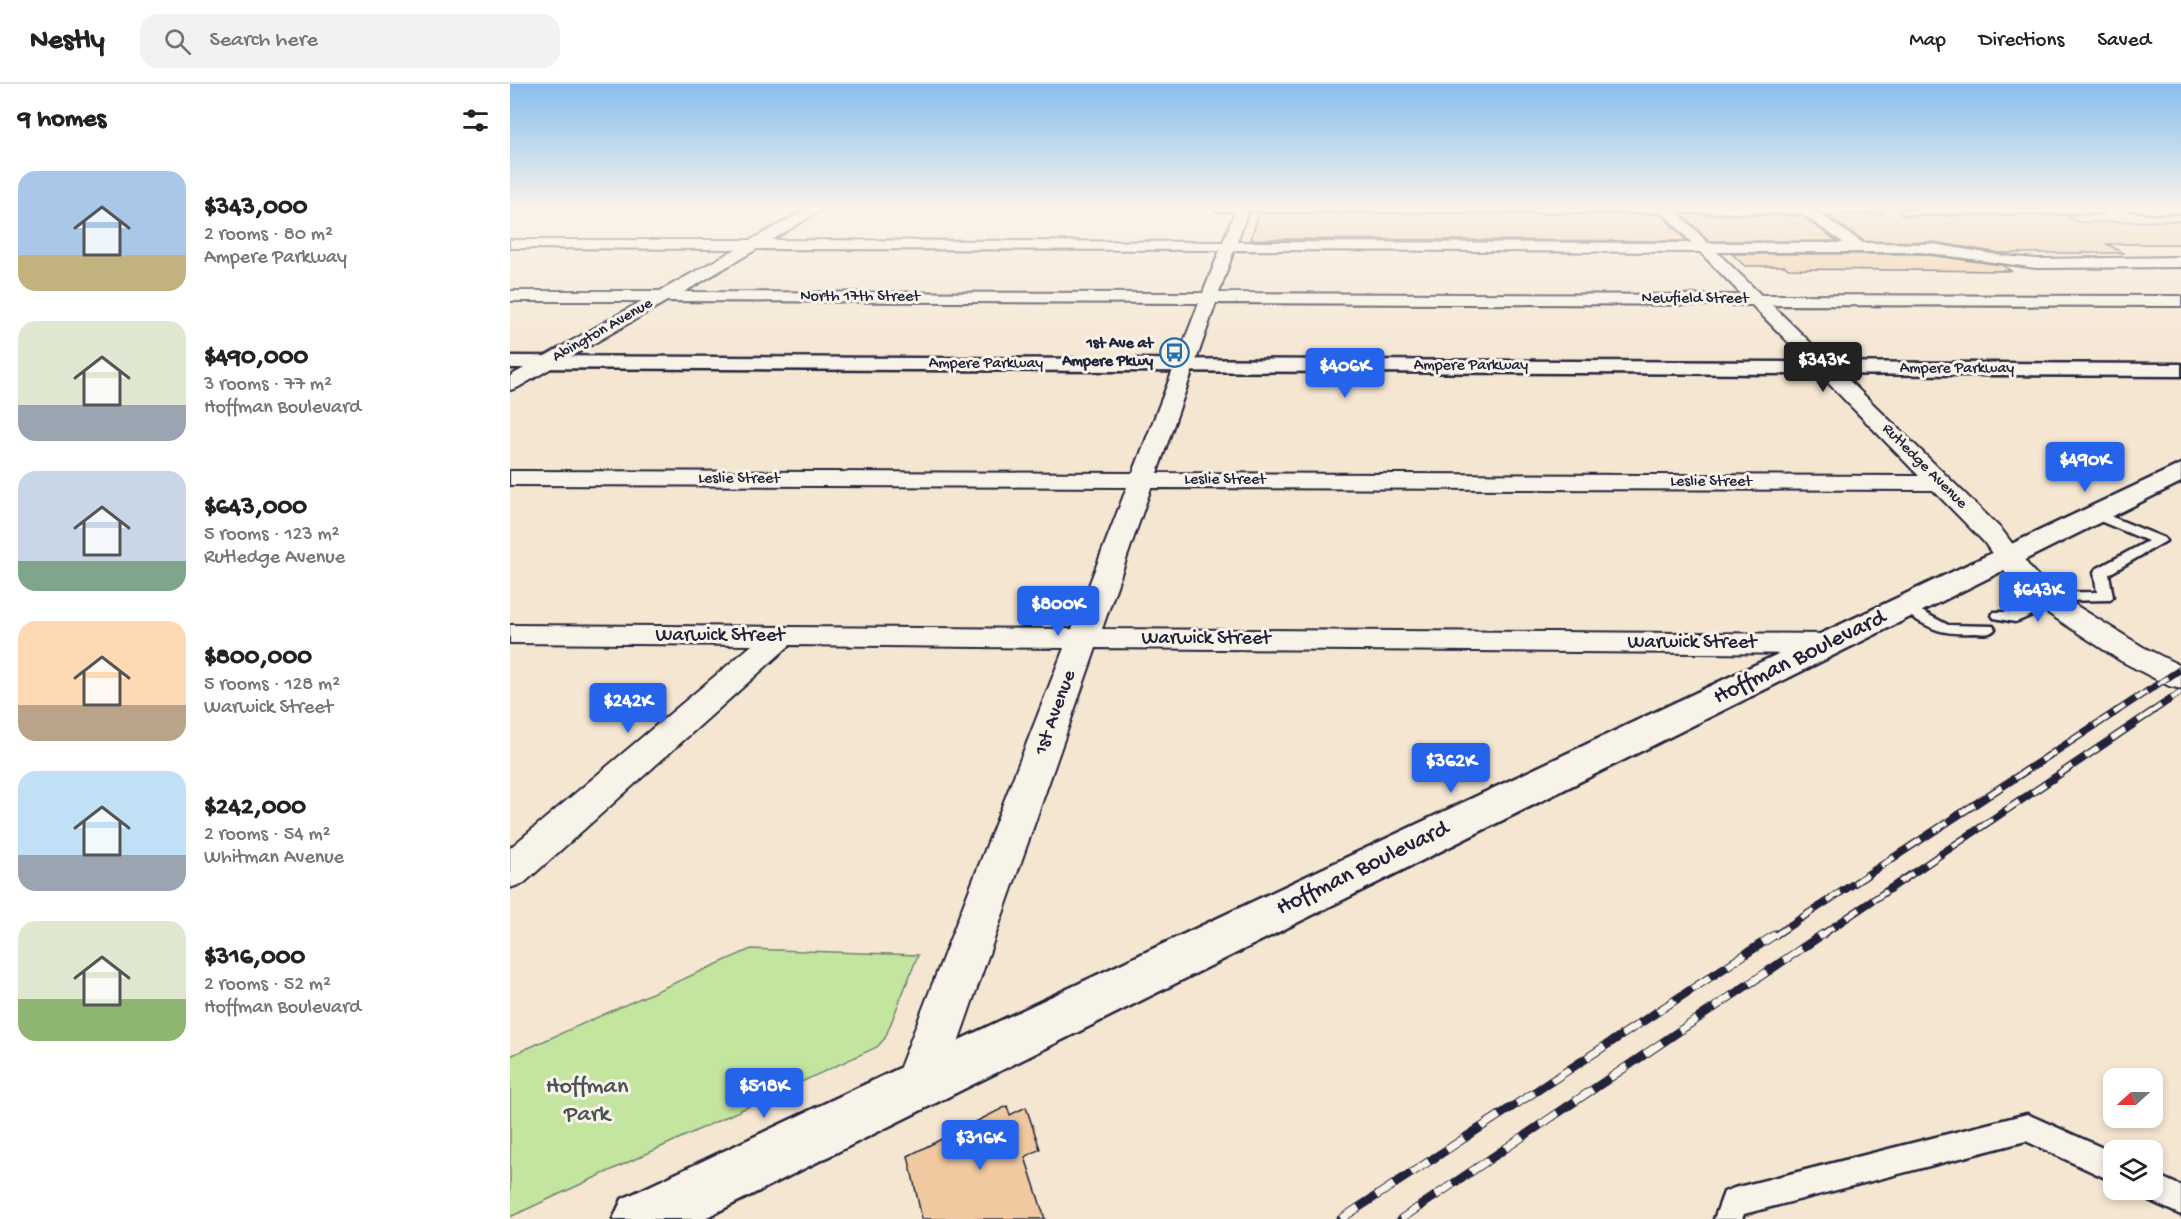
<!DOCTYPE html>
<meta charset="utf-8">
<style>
body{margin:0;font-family:"Gochi Hand",sans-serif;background:#f2f2f2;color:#222;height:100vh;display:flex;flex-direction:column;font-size:22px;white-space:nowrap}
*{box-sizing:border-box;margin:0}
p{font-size:20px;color:#767676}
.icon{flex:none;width:33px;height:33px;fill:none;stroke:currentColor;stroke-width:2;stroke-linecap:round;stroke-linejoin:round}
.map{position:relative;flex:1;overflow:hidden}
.details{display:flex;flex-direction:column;background:#fff;width:510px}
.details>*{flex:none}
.needle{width:39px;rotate:249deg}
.fabs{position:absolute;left:1593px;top:984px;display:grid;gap:12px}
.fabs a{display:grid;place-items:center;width:60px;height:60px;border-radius:12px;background:#fff;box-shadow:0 3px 9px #0003;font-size:30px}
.price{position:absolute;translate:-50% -51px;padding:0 14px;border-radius:6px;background:#2563eb;color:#fff;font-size:20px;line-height:39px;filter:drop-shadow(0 2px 3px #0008)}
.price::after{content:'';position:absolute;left:50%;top:36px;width:18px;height:14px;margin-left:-9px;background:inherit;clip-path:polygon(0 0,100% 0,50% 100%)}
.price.selected{background:#222;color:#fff}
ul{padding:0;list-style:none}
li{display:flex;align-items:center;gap:18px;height:150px;padding:0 18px}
li span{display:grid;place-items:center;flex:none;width:168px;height:120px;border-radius:18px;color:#555}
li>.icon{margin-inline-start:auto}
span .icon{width:72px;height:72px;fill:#fffc;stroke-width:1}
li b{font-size:26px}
h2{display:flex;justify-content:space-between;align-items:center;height:72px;padding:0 18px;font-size:26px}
header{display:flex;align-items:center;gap:36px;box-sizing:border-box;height:84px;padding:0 30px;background:#fff;border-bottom:2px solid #e0e0e0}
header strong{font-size:28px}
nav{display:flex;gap:33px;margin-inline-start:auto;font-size:21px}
.search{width:420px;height:54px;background:#f2f2f2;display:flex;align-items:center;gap:15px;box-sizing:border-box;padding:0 21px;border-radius:18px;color:#767676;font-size:22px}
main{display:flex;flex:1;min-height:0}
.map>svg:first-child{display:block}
</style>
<header>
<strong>Nestly</strong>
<div class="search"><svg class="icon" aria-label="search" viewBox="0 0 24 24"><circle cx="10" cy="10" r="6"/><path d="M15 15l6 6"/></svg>Search here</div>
<nav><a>Map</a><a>Directions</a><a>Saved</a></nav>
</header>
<main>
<section class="details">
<h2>9 homes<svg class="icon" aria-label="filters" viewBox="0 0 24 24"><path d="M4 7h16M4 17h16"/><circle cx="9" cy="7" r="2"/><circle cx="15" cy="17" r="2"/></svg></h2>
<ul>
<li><span style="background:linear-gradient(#a9c7e8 70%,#c2b280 0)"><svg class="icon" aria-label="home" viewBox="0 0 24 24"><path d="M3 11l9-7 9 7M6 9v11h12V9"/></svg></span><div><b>$343,000</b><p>2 rooms · 80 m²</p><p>Ampere Parkway</p></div></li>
<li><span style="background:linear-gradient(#dfe7d0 70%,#9aa5b1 0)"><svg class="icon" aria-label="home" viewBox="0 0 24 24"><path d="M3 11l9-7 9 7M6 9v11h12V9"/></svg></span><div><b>$490,000</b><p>3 rooms · 77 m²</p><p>Hoffman Boulevard</p></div></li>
<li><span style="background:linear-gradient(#c9d6e8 75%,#7fa58c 0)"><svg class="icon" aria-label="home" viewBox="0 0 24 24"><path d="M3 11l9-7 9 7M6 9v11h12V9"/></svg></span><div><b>$643,000</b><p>5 rooms · 123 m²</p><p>Rutledge Avenue</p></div></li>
<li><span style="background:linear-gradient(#ffd9b3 70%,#b9a48a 0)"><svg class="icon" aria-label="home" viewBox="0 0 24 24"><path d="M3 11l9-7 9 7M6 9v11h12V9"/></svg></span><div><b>$800,000</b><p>5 rooms · 128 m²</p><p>Warwick Street</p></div></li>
<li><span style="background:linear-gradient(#bfe0f5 70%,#9aa5b1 0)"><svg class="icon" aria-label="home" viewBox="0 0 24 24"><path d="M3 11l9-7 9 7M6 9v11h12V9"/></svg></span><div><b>$242,000</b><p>2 rooms · 54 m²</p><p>Whitman Avenue</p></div></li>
<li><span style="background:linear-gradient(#dfe7d0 65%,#8fb573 0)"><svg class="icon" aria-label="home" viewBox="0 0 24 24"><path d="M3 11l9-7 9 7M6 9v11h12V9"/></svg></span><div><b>$316,000</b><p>2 rooms · 52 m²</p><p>Hoffman Boulevard</p></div></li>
</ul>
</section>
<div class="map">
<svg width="1671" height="1135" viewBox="0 0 1671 1135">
<rect width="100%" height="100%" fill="#f5e6d2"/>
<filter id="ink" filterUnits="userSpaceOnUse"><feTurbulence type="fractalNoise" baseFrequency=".0167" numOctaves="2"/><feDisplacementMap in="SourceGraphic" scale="12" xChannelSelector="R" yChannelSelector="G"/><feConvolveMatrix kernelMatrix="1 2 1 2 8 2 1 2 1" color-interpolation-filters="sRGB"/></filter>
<g filter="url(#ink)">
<path fill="#f4ddc3" d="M 1360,123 L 1671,123 L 1671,147 L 1645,147 L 1613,135 L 1380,134 Z"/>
<path fill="#c3e59f" stroke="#72846d" stroke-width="1.5" d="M 241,865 L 408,871 L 375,954 L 367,963 L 0,1133 L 0,972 Z"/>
<path fill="#f0c9a0" stroke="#22223b" stroke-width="1.5" d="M 1362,123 L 1537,123 L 1539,124 L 1394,124 L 1389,129 L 1394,132 L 1555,131 L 1568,138 L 1671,137 L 1671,160 L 1597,160 L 1613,169 L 1490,169 L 1423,158 L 1354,157 L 1317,132 L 1325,132 L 1321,130 L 1374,130 Z
M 749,129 L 1151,130 L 1177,157 L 741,155 Z
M 1172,130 L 1291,132 L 1327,157 L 1199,157 Z
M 1222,170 L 1411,170 L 1492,181 L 1501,187 L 1278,185 L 1275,182 L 1235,182 Z
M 497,1022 L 500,1031 L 516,1023 L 530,1065 L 515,1073 L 535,1135 L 412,1135 L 398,1072 Z"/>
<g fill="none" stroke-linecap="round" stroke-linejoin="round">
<defs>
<path id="lane" d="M 1550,123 L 1581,125 L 1579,123 L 1587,123 L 1594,127 L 1591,129 L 1394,130 L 1391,128 L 1394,126 L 1546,126 Z
M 1609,123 L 1671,124 L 1671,128 L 1642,129 Z
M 1585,426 L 1654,454 L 1656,457 L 1599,490 L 1603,513 L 1600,516 L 1546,517 L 1544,521 L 1511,536 L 1505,538 L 1484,534 L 1482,531 L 1484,528 L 1503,528 L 1530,516 L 1523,512 L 1526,509 L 1587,508 L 1584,488 L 1586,485 L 1638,457 L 1580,433 L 1578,430 L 1580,427 Z
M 1394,518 L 1438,541 L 1483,542 L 1485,545 C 1479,552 1472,549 1463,549 C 1426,551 1420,543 1389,526 L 1386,523 Z
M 1517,1030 L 1604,1069 L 1604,1098 L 1516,1057 L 1234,1130 L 1232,1135 L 1204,1135 L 1214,1108 L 1224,1104 Z
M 1642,1089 L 1671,1102 L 1671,1131 L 1632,1113 L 1629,1106 L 1642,1106 Z"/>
<path id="street" d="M 0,123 L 8,123 L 0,127 Z
M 301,123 L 316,123 L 262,156 L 713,158 L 725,127 L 707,127 L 701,123 L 1299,123 L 1353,159 L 1423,160 L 1494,172 L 1526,175 L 1671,173 L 1671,183 L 1526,184 L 1411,168 L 1207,168 L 1251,211 L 1671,212 L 1671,222 L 1262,221 L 1492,446 L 1522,486 L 1541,506 L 1633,563 L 1671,582 L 1671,605 L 1659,602 L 1611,577 L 1521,518 L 1501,497 L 1474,458 L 1423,406 L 641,404 L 592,545 L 1320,550 L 1331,553 L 1336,560 L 1331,567 L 1320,570 L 586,564 L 433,1001 L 426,1018 L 408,1025 L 390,1018 L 383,1001 L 554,564 L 280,561 L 14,799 L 0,804 L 0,764 L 242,561 L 0,559 L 0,541 L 562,545 L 617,403 L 0,401 L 0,387 L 623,389 L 689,219 L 157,217 L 7,304 L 0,306 L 0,292 L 132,217 L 0,217 L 0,207 L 150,207 L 226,165 L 0,164 L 0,156 L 241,156 ZM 738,127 L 1152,128 L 1182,159 L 727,158 ZM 1167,128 L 1291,129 L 1334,159 L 1198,159 ZM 247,165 L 710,166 L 693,209 L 174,208 ZM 724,166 L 1190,168 L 1232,211 L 709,209 ZM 706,219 L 1242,221 L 1409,392 L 647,389 Z"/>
<path id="secondary" d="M 0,272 L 1671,280 L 1671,292 L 0,284 Z
M 1671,380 L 1671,398 L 193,1135 L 103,1135 L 112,1115 Z"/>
</defs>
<use href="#lane" stroke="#22223b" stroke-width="5"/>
<use href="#street" stroke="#22223b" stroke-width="4"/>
<use href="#secondary" stroke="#22223b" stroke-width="5"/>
<use href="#lane" fill="#f7f3e8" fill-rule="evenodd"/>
<use href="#street" fill="#f7f3e8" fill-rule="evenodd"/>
<use href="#secondary" fill="#f7f3e8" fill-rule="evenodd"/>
<defs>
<path id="rail-far2" d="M 1604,629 L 1671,585
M 1640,629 L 1671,608"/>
<path id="rail-far1" d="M 1264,852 L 1607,627
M 1310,852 L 1643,627"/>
<path id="rail" d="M 831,1135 L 1266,850
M 891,1135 L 1313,850"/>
</defs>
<use href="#rail-far2" stroke="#22223b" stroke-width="7"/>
<use href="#rail-far1" stroke="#22223b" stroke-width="8"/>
<use href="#rail" stroke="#22223b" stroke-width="9"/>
<use href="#rail-far2" stroke="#f7f3e8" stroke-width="4.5" stroke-dasharray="13" stroke-linecap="butt"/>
<use href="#rail-far1" stroke="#f7f3e8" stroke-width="5" stroke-dasharray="16" stroke-linecap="butt"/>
<use href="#rail" stroke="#f7f3e8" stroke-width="7" stroke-dasharray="21" stroke-linecap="butt"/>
</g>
</g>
<linearGradient id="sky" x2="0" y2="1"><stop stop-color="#88beee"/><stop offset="0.44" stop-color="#faf4eb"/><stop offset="1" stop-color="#faf4eb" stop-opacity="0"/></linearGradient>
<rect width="1671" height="281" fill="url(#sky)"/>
<defs>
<symbol id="bus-ring" viewBox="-11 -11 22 22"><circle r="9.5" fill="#f7f3e8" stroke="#1f6fb2" stroke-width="1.5"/><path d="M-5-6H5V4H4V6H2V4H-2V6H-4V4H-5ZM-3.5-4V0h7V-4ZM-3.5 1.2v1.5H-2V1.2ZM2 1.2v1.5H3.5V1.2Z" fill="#1f6fb2"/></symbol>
</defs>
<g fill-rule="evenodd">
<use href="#bus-ring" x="648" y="252" width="33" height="33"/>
</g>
<g text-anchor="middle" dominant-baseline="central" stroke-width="6" stroke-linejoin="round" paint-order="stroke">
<g font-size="16" fill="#22223b" stroke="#f7f3e8">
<text x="350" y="213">North 17th Street</text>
<text x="1185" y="215">Newfield Street</text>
<text transform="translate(93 247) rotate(-30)">Abington Avenue</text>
<text x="476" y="280">Ampere Parkway</text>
<text x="961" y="282">Ampere Parkway</text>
<text x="1447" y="285">Ampere Parkway</text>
<text transform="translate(1414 383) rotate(45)">Rutledge Avenue</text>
<text x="229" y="395">Leslie Street</text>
<text x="715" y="396">Leslie Street</text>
<text x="1201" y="398">Leslie Street</text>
</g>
<g font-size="16" font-weight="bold" fill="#22223b" stroke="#f7f3e8" text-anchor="end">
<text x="643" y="260">1st Ave at<tspan x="643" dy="18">Ampere Pkwy</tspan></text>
</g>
<g font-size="20" fill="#22223b" stroke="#f7f3e8">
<text x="210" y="552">Warwick Street</text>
<text x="696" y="555">Warwick Street</text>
<text x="1182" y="559">Warwick Street</text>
<text transform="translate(546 629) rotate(-70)">1st Avenue</text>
</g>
<g font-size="24" fill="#22223b" stroke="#f7f3e8">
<text transform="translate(1290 574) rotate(-26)">Hoffman Boulevard</text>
<text transform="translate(853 785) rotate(-26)">Hoffman Boulevard</text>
</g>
<g font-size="24" fill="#4a5354" stroke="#f7f3e8">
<text x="77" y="1003">Hoffman<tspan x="77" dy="28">Park</tspan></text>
</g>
</g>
</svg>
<div class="fabs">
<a><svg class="needle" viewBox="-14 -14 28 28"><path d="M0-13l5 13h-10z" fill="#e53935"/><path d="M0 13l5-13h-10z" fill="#767676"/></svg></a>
<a><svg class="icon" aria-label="layers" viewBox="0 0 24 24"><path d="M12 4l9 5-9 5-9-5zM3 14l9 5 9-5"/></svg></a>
</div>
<b class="price selected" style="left:1313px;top:309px">$343K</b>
<b class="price" style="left:835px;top:315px">$406K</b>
<b class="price" style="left:1575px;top:409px">$490K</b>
<b class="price" style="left:1528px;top:539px">$643K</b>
<b class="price" style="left:548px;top:553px">$800K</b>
<b class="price" style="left:118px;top:650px">$242K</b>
<b class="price" style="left:941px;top:710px">$362K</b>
<b class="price" style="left:254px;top:1035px">$518K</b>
<b class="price" style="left:470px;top:1087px">$316K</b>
</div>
</main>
